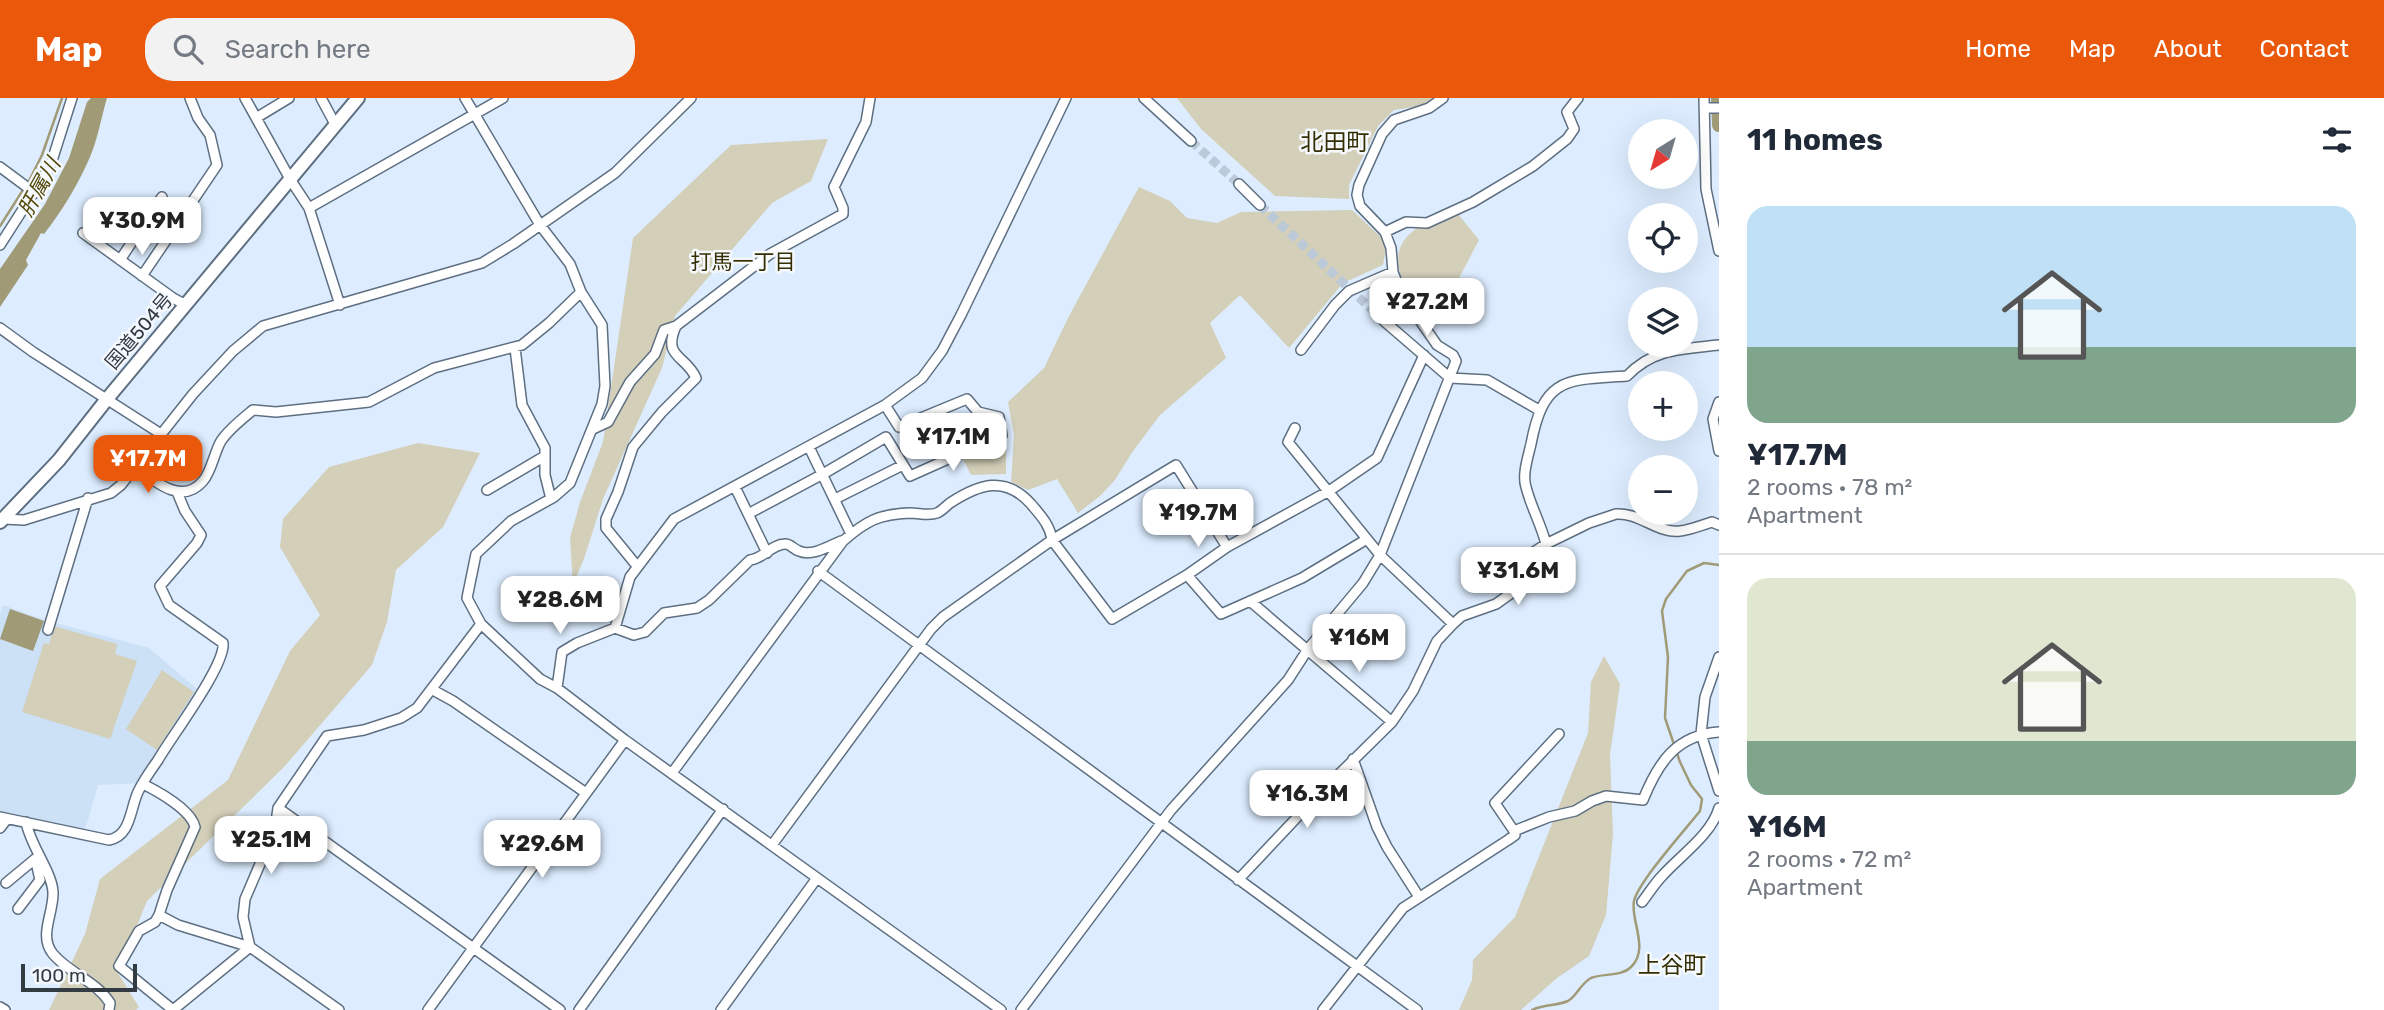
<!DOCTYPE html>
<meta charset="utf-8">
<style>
body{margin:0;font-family:Rubik,"Noto Sans JP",sans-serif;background:#f2f2f3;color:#1f2937;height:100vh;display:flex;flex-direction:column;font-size:26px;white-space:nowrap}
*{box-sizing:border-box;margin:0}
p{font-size:23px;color:#747a83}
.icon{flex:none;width:38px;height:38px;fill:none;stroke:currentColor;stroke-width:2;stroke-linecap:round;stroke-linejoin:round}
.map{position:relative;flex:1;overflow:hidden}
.panel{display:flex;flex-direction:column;background:#fff;width:665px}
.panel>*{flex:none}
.needle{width:46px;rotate:217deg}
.fabs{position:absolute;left:1628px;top:21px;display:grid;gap:14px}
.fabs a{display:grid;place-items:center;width:70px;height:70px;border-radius:50%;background:#fff;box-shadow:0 7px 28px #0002;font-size:35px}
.scale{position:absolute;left:21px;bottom:18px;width:116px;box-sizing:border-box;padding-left:7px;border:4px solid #323a42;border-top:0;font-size:19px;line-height:24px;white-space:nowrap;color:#323a42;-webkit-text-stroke:5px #f5f9fe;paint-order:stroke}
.price{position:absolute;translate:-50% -60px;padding:0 16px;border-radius:14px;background:#fff;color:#222;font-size:23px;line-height:46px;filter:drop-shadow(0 2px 4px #0008)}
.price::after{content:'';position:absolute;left:50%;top:42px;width:21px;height:16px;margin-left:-10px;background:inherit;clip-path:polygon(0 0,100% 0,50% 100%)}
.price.selected{background:#ea580c;color:#fff}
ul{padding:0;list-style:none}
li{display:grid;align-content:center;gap:14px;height:371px;padding:0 28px}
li+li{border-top:2px solid #e0e1e3}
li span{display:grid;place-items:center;height:217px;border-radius:21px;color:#555}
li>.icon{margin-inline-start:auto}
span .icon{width:126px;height:126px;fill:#fffc;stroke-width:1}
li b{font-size:30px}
h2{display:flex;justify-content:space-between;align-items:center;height:84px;padding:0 28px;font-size:30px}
header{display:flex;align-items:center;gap:42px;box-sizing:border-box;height:98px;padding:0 35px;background:#ea580c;color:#fff}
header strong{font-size:33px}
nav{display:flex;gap:38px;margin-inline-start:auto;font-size:24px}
.search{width:490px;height:63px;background:#f2f2f3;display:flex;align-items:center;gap:18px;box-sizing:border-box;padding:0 24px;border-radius:28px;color:#747a83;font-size:26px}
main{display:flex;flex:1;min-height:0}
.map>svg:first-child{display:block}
</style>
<header>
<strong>Map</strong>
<div class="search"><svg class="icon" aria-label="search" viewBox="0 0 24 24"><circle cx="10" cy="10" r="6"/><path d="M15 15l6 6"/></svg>Search here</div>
<nav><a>Home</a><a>Map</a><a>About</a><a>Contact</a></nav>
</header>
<main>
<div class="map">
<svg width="1719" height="912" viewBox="0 0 1719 912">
<rect width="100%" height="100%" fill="#ddedff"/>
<path fill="#cce0f6" d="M 3,507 L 48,523 L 149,550 L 197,591 L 141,685 L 98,687 L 85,732 L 0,715 L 0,516 Z"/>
<path fill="#d3cfb9" d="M 1177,0 L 1435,0 L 1427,7 L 1394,12 L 1378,28 L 1349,87 L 1349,101 L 1275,98 L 1201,31 Z
M 828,41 L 811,83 L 772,105 L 675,218 L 662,270 L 603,401 L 584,461 L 573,486 L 570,440 L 580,404 L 603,344 L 633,140 L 731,47 Z
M 1139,89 L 1170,103 L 1187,120 L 1217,125 L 1241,114 L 1352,112 L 1387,145 L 1383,167 L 1343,185 L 1289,250 L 1240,197 L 1210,225 L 1226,260 L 1160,317 L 1131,356 L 1115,382 L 1100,398 L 1078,415 L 1057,381 L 1028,392 L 1011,384 L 1014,337 L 1008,304 L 1044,270 L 1069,218 Z
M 1458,116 L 1479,142 L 1433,230 C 1415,205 1378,162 1412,134 C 1424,124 1443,121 1458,116 Z
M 1006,329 L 1006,376 L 971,377 L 959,353 Z
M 418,345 L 480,355 L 443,429 L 396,472 L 387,524 L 372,567 L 284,669 L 147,803 L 118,875 L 139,909 L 136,912 L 49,912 L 85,836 L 100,781 L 228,682 L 290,553 L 320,517 L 280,449 L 283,421 L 329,369 Z
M 54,528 L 117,546 L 115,556 L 137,563 L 110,641 L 22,614 L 44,545 L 49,546 Z
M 1604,558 L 1620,586 L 1610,657 L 1613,736 L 1606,817 L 1589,858 L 1557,880 L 1521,912 L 1459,912 L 1472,882 L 1473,862 L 1515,819 L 1588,635 L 1591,584 Z
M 162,572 L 194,594 L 157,652 L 126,631 Z"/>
<path fill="#a09a77" d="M 91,0 L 107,0 C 101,20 98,40 90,59 C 79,85 62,113 44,136 L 41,135 L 26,162 L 28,167 L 0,209 L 0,171 L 45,106 L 69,60 L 87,4 Z
M 10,511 L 44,523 L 33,553 L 0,541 Z"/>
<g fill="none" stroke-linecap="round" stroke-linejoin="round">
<path stroke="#a09a77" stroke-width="2.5" d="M 0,128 L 30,81 L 42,57 L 62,0
M 1532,912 C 1544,906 1557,908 1568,903 C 1577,898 1581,885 1591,880 C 1603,875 1621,879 1631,869 C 1650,851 1630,822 1634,803 C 1639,783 1685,732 1700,713 L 1702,701 L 1691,687 L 1680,664 L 1665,620 L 1668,559 L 1662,513 L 1666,501 L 1687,473 L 1704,465 L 1719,467"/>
<path stroke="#a09a77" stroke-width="14" d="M 1718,0 L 1719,27"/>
<path stroke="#bbc9d9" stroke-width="9" stroke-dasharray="9 4.5" stroke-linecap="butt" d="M 1191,43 L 1239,86
M 1260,107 L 1384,223"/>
<defs>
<path id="minor" d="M 245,0 L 290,81 L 309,110 L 340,207
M 321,0 L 335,26
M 465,0 L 540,127 L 570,166 L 581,194 L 602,227 L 605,288 L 602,306 L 570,385 L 554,399 L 511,423 L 476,456 L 467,500 L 481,526 L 540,581 L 557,590 L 625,642 L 1001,912
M 1144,0 L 1191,43
M 1704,0 L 1706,91 L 1719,153
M 1704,10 L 1719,10
M 256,20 L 289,0
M 0,69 L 35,95
M 1239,86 L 1260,107
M 309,110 L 503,0
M 1385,134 L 1406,124 L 1427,125 L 1473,104 L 1533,68 L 1567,41 L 1574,31 L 1567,14 L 1578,0
M 83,135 L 173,200 L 186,207
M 0,147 L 50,69 L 72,0
M 120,162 L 162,99
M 142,178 L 217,67 L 210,37 L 198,20 L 190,0
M 1384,223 L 1450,280 L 1487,282 L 1539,312
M 0,230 L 33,254 L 161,336
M 515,250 L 522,307 L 545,350 L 545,377 L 551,401
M 1301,252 L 1335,207 L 1349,193 L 1393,174
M 1719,304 L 1713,321 L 1719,353
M 1295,330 L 1288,344 L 1380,457 L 1453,526
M 593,331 L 608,324 L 630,284 L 655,256 L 664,232 L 676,228 L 770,156 L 843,116 L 843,110 L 834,89 L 866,24 L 870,0
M 809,349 L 851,436
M 136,369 C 154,383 182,408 203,383 C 212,372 214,355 221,343 C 229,331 242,321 253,312 L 276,314 L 369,304 L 434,270 L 522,247 L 549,225 L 581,194
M 735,389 L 767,455
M 487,392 L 545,358
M 835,401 L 903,367
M 748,416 L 823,376 L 886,339 L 910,378 L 1002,337 L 999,319 L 978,314 L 967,301 L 899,329 L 885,307
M 3,421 L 24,422 L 111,395 L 121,387 L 193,296 L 233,253 L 263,228 L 482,165 L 513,146 L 615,75 L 691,0
M 1546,446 C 1541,426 1531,409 1526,389 C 1522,377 1528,359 1531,346 C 1544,278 1566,282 1627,278 C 1653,250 1684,251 1719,247
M 637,468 L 606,430 L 606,421 L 618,394 L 633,349 L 662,314 L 696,280 C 686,257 662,260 676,228
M 818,473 L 1417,912
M 1187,477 L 1221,516 L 1302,480 L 1367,441
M 1250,503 L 1392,624
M 615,530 L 630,479 L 674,421 L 885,307 L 922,280 L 942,253 L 961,217 L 1066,0
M 48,532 L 88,400
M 1719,559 L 1705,599 L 1701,636 L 1719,693
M 557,590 L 562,554 L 577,545 L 615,530 L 634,537 L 645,534 L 664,515 L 697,510 L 709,502 L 750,462 C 763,461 772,446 785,446 C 791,446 793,451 799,453 C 812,459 829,448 841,443
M 433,592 L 453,603 L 586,695
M 1353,661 L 1377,729 L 1387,749 L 1419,799
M 672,675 L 843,443 C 866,423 879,416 910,415 C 919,415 929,418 937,415 C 942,413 946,408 950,405 C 979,386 1005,377 1031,406 C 1041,418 1050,427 1052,442 L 1176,367 L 1227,449
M 143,686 C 159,694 191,712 195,729 L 167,792 L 159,817 L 155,824 L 139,833 L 119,868 L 173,912
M 278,710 L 560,912
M 0,719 L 109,742 C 131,738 130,711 138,694 C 143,683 151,672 158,662 C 171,639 226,567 223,545 L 169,507 L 160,488 L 197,445 L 201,437 L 185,413 L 177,394
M 26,724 C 30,747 52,774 53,794 C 54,815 38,838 53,856 C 70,876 96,883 110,905 L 109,912
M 0,730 L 7,721
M 1514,733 L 1495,705 L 1559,636
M 772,747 L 931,531 L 943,519 L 1052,442 L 1112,521 L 1187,477 L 1227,449 L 1329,393 L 1377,360 L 1424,257
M 1238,782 L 1318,697 L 1392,624 L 1413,593 L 1437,543 L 1453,526 L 1462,518 L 1496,506 L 1510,496 L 1526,459 L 1546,446 L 1589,425 L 1616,416 C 1639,414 1658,436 1680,433 C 1690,432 1702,427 1712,424 L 1719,427
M 6,785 L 35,761
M 1642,804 C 1649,795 1655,785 1663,777 C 1681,757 1711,737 1719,710
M 18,811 L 40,782 L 36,764
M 159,817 L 178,827 L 250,849 L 339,912
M 250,849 L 243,819 L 245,801 L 275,731 L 278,710 L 327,638 L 364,632 L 401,620 L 417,610 L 481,526
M 0,909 L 5,912
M 173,912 L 250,849
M 428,912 L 625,642
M 579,912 L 723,711
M 721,912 L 817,780
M 1021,912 L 1171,712 L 1288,582 L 1308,551 L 1363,485 L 1380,457 L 1456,263 L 1453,257 L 1437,247 L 1401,195 L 1393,174 L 1391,150 L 1385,134 L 1360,108 L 1357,97 L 1359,87 L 1382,36 L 1394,22 L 1429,10 L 1443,0
M 1323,912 L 1403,810 L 1508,742 L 1515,737 L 1514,733 L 1549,719 L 1575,713 L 1592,703 L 1606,698 L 1643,702 C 1658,665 1676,637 1719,634"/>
<path id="highway" d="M 0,424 L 59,362 L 107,301 L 358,0"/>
</defs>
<use href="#minor" stroke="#5e6f82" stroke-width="12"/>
<use href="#highway" stroke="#5e6f82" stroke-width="16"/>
<use href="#minor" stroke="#fff" stroke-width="9"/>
<use href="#highway" stroke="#fff" stroke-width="12"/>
</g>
<g text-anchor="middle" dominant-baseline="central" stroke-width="5" stroke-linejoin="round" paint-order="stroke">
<g font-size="19" fill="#323a42" stroke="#f5f9fe">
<text transform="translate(139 233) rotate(-50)">国道504号</text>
</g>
<g font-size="21" font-style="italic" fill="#534908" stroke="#f5f9fe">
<text transform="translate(39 89) rotate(-61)">肝属川</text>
</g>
<g font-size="21" fill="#352e02" stroke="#f5f9fe">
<text x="743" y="163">打馬一丁目</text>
</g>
<g font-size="23" fill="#352e02" stroke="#f5f9fe">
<text x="1335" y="44">北田町</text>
<text x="1672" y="867">上谷町</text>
</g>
</g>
</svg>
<div class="fabs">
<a><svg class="needle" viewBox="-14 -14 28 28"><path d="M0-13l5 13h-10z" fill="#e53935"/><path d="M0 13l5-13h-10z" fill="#747a83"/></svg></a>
<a><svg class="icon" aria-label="locate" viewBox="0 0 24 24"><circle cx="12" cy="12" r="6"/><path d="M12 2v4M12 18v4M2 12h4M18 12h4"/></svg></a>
<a><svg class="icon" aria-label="layers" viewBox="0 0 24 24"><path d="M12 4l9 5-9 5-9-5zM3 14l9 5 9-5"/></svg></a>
<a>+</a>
<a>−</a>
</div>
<div class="scale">100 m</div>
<b class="price" style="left:142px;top:159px">¥30.9M</b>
<b class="price" style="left:1427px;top:240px">¥27.2M</b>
<b class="price" style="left:953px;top:375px">¥17.1M</b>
<b class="price selected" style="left:148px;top:397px">¥17.7M</b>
<b class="price" style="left:1198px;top:451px">¥19.7M</b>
<b class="price" style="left:1518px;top:509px">¥31.6M</b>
<b class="price" style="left:560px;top:538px">¥28.6M</b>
<b class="price" style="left:1359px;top:576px">¥16M</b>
<b class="price" style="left:1307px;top:732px">¥16.3M</b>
<b class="price" style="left:271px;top:778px">¥25.1M</b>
<b class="price" style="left:542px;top:782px">¥29.6M</b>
</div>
<section class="panel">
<h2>11 homes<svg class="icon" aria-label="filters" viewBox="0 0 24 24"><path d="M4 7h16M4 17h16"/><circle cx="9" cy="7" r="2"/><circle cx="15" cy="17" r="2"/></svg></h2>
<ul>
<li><span style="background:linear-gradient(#bfe0f5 65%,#7fa58c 0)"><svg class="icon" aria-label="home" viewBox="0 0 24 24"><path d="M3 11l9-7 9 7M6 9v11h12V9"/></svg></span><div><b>¥17.7M</b><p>2 rooms · 78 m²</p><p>Apartment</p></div></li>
<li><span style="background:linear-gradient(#dfe7d0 75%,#7fa58c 0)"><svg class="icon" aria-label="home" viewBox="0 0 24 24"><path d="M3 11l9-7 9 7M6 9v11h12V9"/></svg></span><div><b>¥16M</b><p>2 rooms · 72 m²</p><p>Apartment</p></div></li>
</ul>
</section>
</main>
